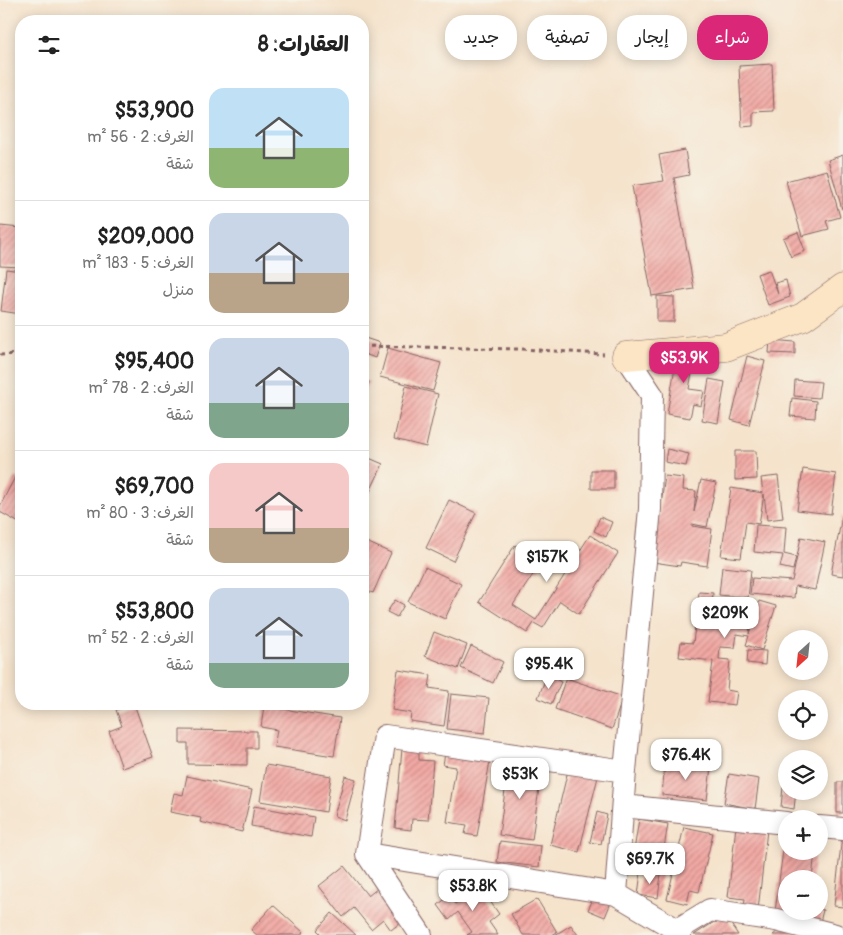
<!DOCTYPE html>
<html lang="ar">
<meta charset="utf-8">
<style>
body{margin:0;font-family:Pangolin,"Playpen Sans Arabic",sans-serif;background:#f2f2f2;color:#222;direction:rtl;height:100vh;display:flex;flex-direction:column;font-size:19px;white-space:nowrap}
*{box-sizing:border-box;margin:0}
p{font-size:16px;color:#767676}
.icon{flex:none;width:28px;height:28px;fill:none;stroke:currentColor;stroke-width:2;stroke-linecap:round;stroke-linejoin:round}
.map{position:relative;flex:1;overflow:hidden;direction:ltr}
.panel{position:absolute;left:15px;top:15px;width:354px;height:695px;display:flex;flex-direction:column;background:#fff;border-radius:20px;box-shadow:0 2px 12px #0003;direction:rtl}
.panel>*{flex:none}
.top-card{position:absolute;left:384px;top:15px;width:384px;height:45px;direction:rtl;display:flex;gap:10px}
.needle{width:32px;rotate:207deg}
.fabs{position:absolute;left:778px;top:630px;display:grid;gap:10px}
.fabs a{display:grid;place-items:center;width:50px;height:50px;border-radius:50%;background:#fff;box-shadow:0 2px 12px #0003;font-size:25px}
.price{position:absolute;translate:-50% -42px;padding:0 11px;border-radius:10px;background:#fff;color:#222;font-size:16px;line-height:32px;filter:drop-shadow(0 1px 2px #0008)}
.price::after{content:'';position:absolute;left:50%;top:30px;width:15px;height:11px;margin-left:-8px;background:inherit;clip-path:polygon(0 0,100% 0,50% 100%)}
.price.current{background:#db2777;color:#fff}
ul{padding:0;list-style:none}
li{display:flex;align-items:center;gap:15px;height:125px;padding:0 20px}
li+li{border-top:1px solid #e0e0e0}
li span{display:grid;place-items:center;flex:none;width:140px;height:100px;border-radius:15px;color:#555}
li>.icon{margin-inline-start:auto}
span .icon{width:60px;height:60px;fill:#fffc;stroke-width:1}
li b{font-size:21px}
h2{display:flex;justify-content:space-between;align-items:center;height:60px;padding:0 20px;font-size:21px}
.chip{padding:0 18px;border-radius:20px;background:#fff;box-shadow:0 2px 12px #0003;font-size:18px;line-height:45px}
.chip.current{background:#db2777;color:#fff}
.map>svg:first-child{display:block}
</style>
<div class="map">
<svg width="843" height="935" viewBox="0 0 843 935">
<defs>
<pattern id="building-hatch" width="6" height="6" patternUnits="userSpaceOnUse" patternTransform="scale(1.25)"><rect width="6" height="6" fill="#f2a9a4"/><path d="M-1 1l2-2M0 6l6-6M5 7l2-2" fill="none" stroke="#c68986"/></pattern>
</defs>
<rect width="100%" height="100%" fill="#f7f3e8"/>
<filter id="ink" filterUnits="userSpaceOnUse"><feTurbulence type="fractalNoise" baseFrequency=".02" numOctaves="2"/><feDisplacementMap in="SourceGraphic" scale="10" xChannelSelector="R" yChannelSelector="G"/><feConvolveMatrix kernelMatrix="1 2 1 2 8 2 1 2 1" color-interpolation-filters="sRGB"/></filter>
<filter id="wash" filterUnits="userSpaceOnUse"><feTurbulence type="fractalNoise" baseFrequency=".0096" numOctaves="4" result="noise"/><feDisplacementMap in="SourceGraphic" scale="20" xChannelSelector="R" yChannelSelector="G"/><feGaussianBlur stdDeviation="1.12" result="paint"/><feColorMatrix in="noise" values="0 0 0 0 0 0 0 0 0 0 0 0 0 0 0 0 0 1.4 0 .05"/><feComposite in="paint" operator="in"/></filter>
<g filter="url(#wash)">
<rect width="100%" height="100%" fill="#f5e3cc"/>
<g id="blocks">
<path fill="url(#building-hatch)" d="M 772,64 L 774,111 L 753,112 L 753,126 L 742,127 L 739,66 Z
M 685,150 L 689,175 L 674,178 L 694,289 L 652,296 L 632,186 L 664,181 L 659,155 Z
M 843,155 L 843,209 L 842,209 L 828,160 Z
M 827,170 L 840,217 L 826,221 L 829,229 L 802,236 L 786,181 Z
M 0,226 L 21,228 L 21,267 L 0,266 Z
M 798,232 L 805,251 L 791,257 L 783,238 Z
M 6,269 L 21,271 L 21,314 L 1,311 Z
M 769,270 L 778,294 L 775,283 L 786,280 L 790,297 L 768,305 L 757,274 Z
M 657,296 L 674,297 L 674,322 L 657,322 Z
M 362,337 L 380,343 L 375,358 L 362,353 Z
M 770,340 L 795,342 L 795,354 L 769,353 Z
M 679,344 L 697,347 L 689,389 L 704,391 L 701,406 L 693,404 L 690,418 L 667,414 Z
M 388,348 L 441,363 L 433,391 L 380,377 Z
M 747,356 L 765,361 L 749,425 L 731,420 Z
M 362,379 L 369,382 L 362,397 Z
M 709,379 L 725,382 L 718,423 L 702,420 Z
M 795,380 L 821,382 L 819,398 L 794,396 Z
M 406,386 L 438,394 L 426,447 L 394,439 Z
M 792,398 L 816,401 L 815,418 L 790,416 Z
M 667,449 L 689,454 L 686,466 L 665,462 Z
M 735,451 L 756,451 L 757,479 L 735,480 Z
M 362,455 L 383,464 L 367,498 L 362,496 Z
M 803,469 L 836,474 L 831,514 L 797,510 Z
M 591,470 L 614,470 L 614,489 L 591,489 Z
M 665,476 L 684,478 L 683,490 L 696,491 L 694,512 L 701,480 L 716,483 L 707,527 L 692,524 L 692,526 L 712,529 L 707,566 L 681,562 L 680,566 L 653,562 Z
M 778,476 L 783,518 L 767,520 L 764,494 L 759,524 L 746,522 L 741,558 L 721,556 L 731,488 L 763,493 L 761,478 Z
M 15,477 L 21,481 L 21,524 L 0,512 L 0,506 Z
M 449,500 L 476,513 L 453,561 L 426,548 Z
M 842,516 L 843,516 L 843,576 L 831,574 Z
M 600,517 L 612,522 L 606,537 L 594,531 Z
M 756,525 L 786,527 L 784,554 L 796,557 L 793,570 L 780,567 L 783,555 L 754,552 Z
M 590,535 L 618,553 L 579,614 L 560,601 L 543,628 L 534,623 L 527,633 L 479,602 L 515,545 L 533,557 L 540,547 L 549,554 L 538,571 L 536,570 L 513,605 L 536,620 Z
M 801,537 L 825,542 L 815,590 L 795,586 L 794,598 L 750,594 L 752,578 L 792,581 Z
M 362,540 L 391,553 L 373,593 L 362,589 Z
M 425,567 L 461,584 L 445,619 L 408,602 Z
M 722,567 L 751,570 L 748,598 L 719,595 Z
M 699,592 L 713,593 L 712,603 L 752,608 L 749,634 L 759,601 L 776,606 L 762,650 L 746,645 L 749,636 L 737,634 L 735,648 L 720,647 L 719,659 L 730,660 L 727,690 L 737,692 L 735,705 L 708,702 L 713,661 L 679,657 L 681,642 L 693,643 Z
M 395,600 L 404,605 L 397,617 L 387,612 Z
M 434,632 L 467,645 L 458,669 L 425,656 Z
M 471,646 L 503,662 L 493,683 L 461,668 Z
M 748,650 L 766,651 L 765,665 L 747,663 Z
M 398,670 L 431,675 L 429,688 L 449,691 L 444,726 L 410,721 L 411,713 L 392,710 Z
M 547,675 L 561,682 L 551,704 L 538,698 Z
M 566,678 L 623,697 L 612,729 L 555,709 Z
M 451,694 L 489,698 L 485,733 L 447,729 Z
M 134,704 L 153,757 L 122,768 L 109,731 L 122,726 L 116,710 Z
M 264,706 L 340,718 L 334,756 L 274,747 L 277,730 L 261,727 Z
M 180,730 L 257,731 L 257,748 L 247,748 L 247,765 L 188,764 L 188,743 L 180,743 Z
M 402,749 L 419,751 L 419,760 L 433,761 L 428,820 L 412,819 L 411,830 L 395,828 Z
M 445,753 L 491,755 L 477,836 L 465,834 L 467,825 L 447,822 L 456,767 L 443,765 Z
M 509,761 L 542,766 L 532,840 L 499,835 Z
M 665,762 L 711,767 L 707,800 L 662,795 Z
M 266,765 L 331,776 L 326,812 L 260,801 Z
M 569,766 L 599,773 L 579,852 L 550,845 Z
M 729,774 L 759,779 L 755,809 L 724,803 Z
M 187,776 L 252,790 L 242,832 L 200,822 L 201,818 L 170,812 L 174,793 L 183,795 Z
M 345,776 L 356,779 L 345,820 L 334,816 Z
M 837,782 L 843,782 L 843,813 L 837,813 Z
M 783,787 L 786,788 L 786,791 L 796,791 L 794,809 L 781,807 Z
M 254,806 L 314,817 L 311,837 L 251,826 Z
M 597,812 L 607,815 L 601,844 L 590,842 Z
M 639,819 L 668,824 L 664,848 L 655,847 L 653,860 L 633,857 Z
M 736,826 L 767,830 L 758,910 L 744,908 L 745,899 L 728,897 Z
M 684,827 L 713,833 L 699,892 L 690,890 L 687,904 L 667,899 Z
M 785,835 L 786,851 L 815,851 L 812,879 L 786,879 L 786,911 L 793,911 L 792,915 L 775,912 Z
M 842,836 L 843,836 L 843,907 L 834,906 Z
M 500,841 L 541,846 L 539,867 L 497,862 Z
M 344,866 L 368,896 L 378,888 L 404,920 L 391,930 L 383,919 L 371,929 L 354,908 L 343,917 L 319,886 Z
M 641,872 L 661,874 L 658,898 L 638,895 Z
M 480,887 L 499,914 L 489,922 L 498,935 L 467,935 L 472,932 L 458,912 L 449,920 L 438,905 L 449,896 L 455,904 Z
M 594,897 L 610,905 L 605,917 L 588,910 Z
M 537,899 L 557,932 L 552,935 L 523,935 L 511,914 Z
M 273,905 L 303,932 L 301,935 L 257,935 L 251,930 Z
M 819,909 L 823,910 L 820,922 L 807,919 L 809,911 L 819,911 Z
M 332,913 L 356,935 L 322,935 L 317,930 Z
M 725,915 L 738,935 L 694,935 Z
M 786,924 L 795,935 L 773,935 Z
M 571,925 L 578,935 L 555,935 Z"/>
</g>
</g>
<g filter="url(#ink)">
<use href="#blocks" fill-opacity="0" stroke="#866463" stroke-width="1"/>
<g fill="none" stroke-linecap="round" stroke-linejoin="round">
<defs>
<path id="street" d="M 625,771 L 385,736 L 367,854 L 616,894 L 625,771 L 650,509 L 652,395 L 626,356
M 623,806 L 786,823
M 819,827 L 843,829
M 367,854 L 421,935
M 616,894 L 677,930 L 680,935
M 677,930 L 710,910 L 776,920 L 835,935"/>
<path id="secondary" d="M 626,356 L 726,347 L 803,317 L 843,288"/>
</defs>
<use href="#street" stroke="#866463" stroke-width="24"/>
<use href="#secondary" stroke="#866463" stroke-width="29"/>
<path stroke="#866463" stroke-width="3" stroke-dasharray="4 4" stroke-linecap="butt" d="M 362,346 L 520,349 L 604,354
M 0,355 L 21,354"/>
<use href="#street" stroke="#fff" stroke-width="22"/>
<use href="#secondary" stroke="#fce5c4" stroke-width="28"/>
</g>
</g>
</svg>
<div class="fabs">
<a><svg class="needle" viewBox="-14 -14 28 28"><path d="M0-13l5 13h-10z" fill="#e53935"/><path d="M0 13l5-13h-10z" fill="#767676"/></svg></a>
<a><svg class="icon" aria-label="locate" viewBox="0 0 24 24"><circle cx="12" cy="12" r="6"/><path d="M12 2v4M12 18v4M2 12h4M18 12h4"/></svg></a>
<a><svg class="icon" aria-label="layers" viewBox="0 0 24 24"><path d="M12 4l9 5-9 5-9-5zM3 14l9 5 9-5"/></svg></a>
<a>+</a>
<a>−</a>
</div>
<b class="price current" style="left:684px;top:384px">$53.9K</b>
<b class="price" style="left:547px;top:583px">$157K</b>
<b class="price" style="left:725px;top:639px">$209K</b>
<b class="price" style="left:549px;top:690px">$95.4K</b>
<b class="price" style="left:686px;top:781px">$76.4K</b>
<b class="price" style="left:520px;top:800px">$53K</b>
<b class="price" style="left:650px;top:885px">$69.7K</b>
<b class="price" style="left:473px;top:912px">$53.8K</b>
<div class="top-card">
<a class="chip current">شراء</a>
<a class="chip">إيجار</a>
<a class="chip">تصفية</a>
<a class="chip">جديد</a>
</div>
<section class="panel">
<h2>العقارات: 8<svg class="icon" aria-label="filters" viewBox="0 0 24 24"><path d="M4 7h16M4 17h16"/><circle cx="9" cy="7" r="2"/><circle cx="15" cy="17" r="2"/></svg></h2>
<ul>
<li><span style="background:linear-gradient(#bfe0f5 60%,#8fb573 0)"><svg class="icon" aria-label="home" viewBox="0 0 24 24"><path d="M3 11l9-7 9 7M6 9v11h12V9"/></svg></span><div><b>$53,900</b><p>الغرف: 2 · 56 m²</p><p>شقة</p></div></li>
<li><span style="background:linear-gradient(#c9d6e8 60%,#b9a48a 0)"><svg class="icon" aria-label="home" viewBox="0 0 24 24"><path d="M3 11l9-7 9 7M6 9v11h12V9"/></svg></span><div><b>$209,000</b><p>الغرف: 5 · 183 m²</p><p>منزل</p></div></li>
<li><span style="background:linear-gradient(#c9d6e8 65%,#7fa58c 0)"><svg class="icon" aria-label="home" viewBox="0 0 24 24"><path d="M3 11l9-7 9 7M6 9v11h12V9"/></svg></span><div><b>$95,400</b><p>الغرف: 2 · 78 m²</p><p>شقة</p></div></li>
<li><span style="background:linear-gradient(#f6c9c9 65%,#b9a48a 0)"><svg class="icon" aria-label="home" viewBox="0 0 24 24"><path d="M3 11l9-7 9 7M6 9v11h12V9"/></svg></span><div><b>$69,700</b><p>الغرف: 3 · 80 m²</p><p>شقة</p></div></li>
<li><span style="background:linear-gradient(#c9d6e8 75%,#7fa58c 0)"><svg class="icon" aria-label="home" viewBox="0 0 24 24"><path d="M3 11l9-7 9 7M6 9v11h12V9"/></svg></span><div><b>$53,800</b><p>الغرف: 2 · 52 m²</p><p>شقة</p></div></li>
</ul>
</section>
</div>
